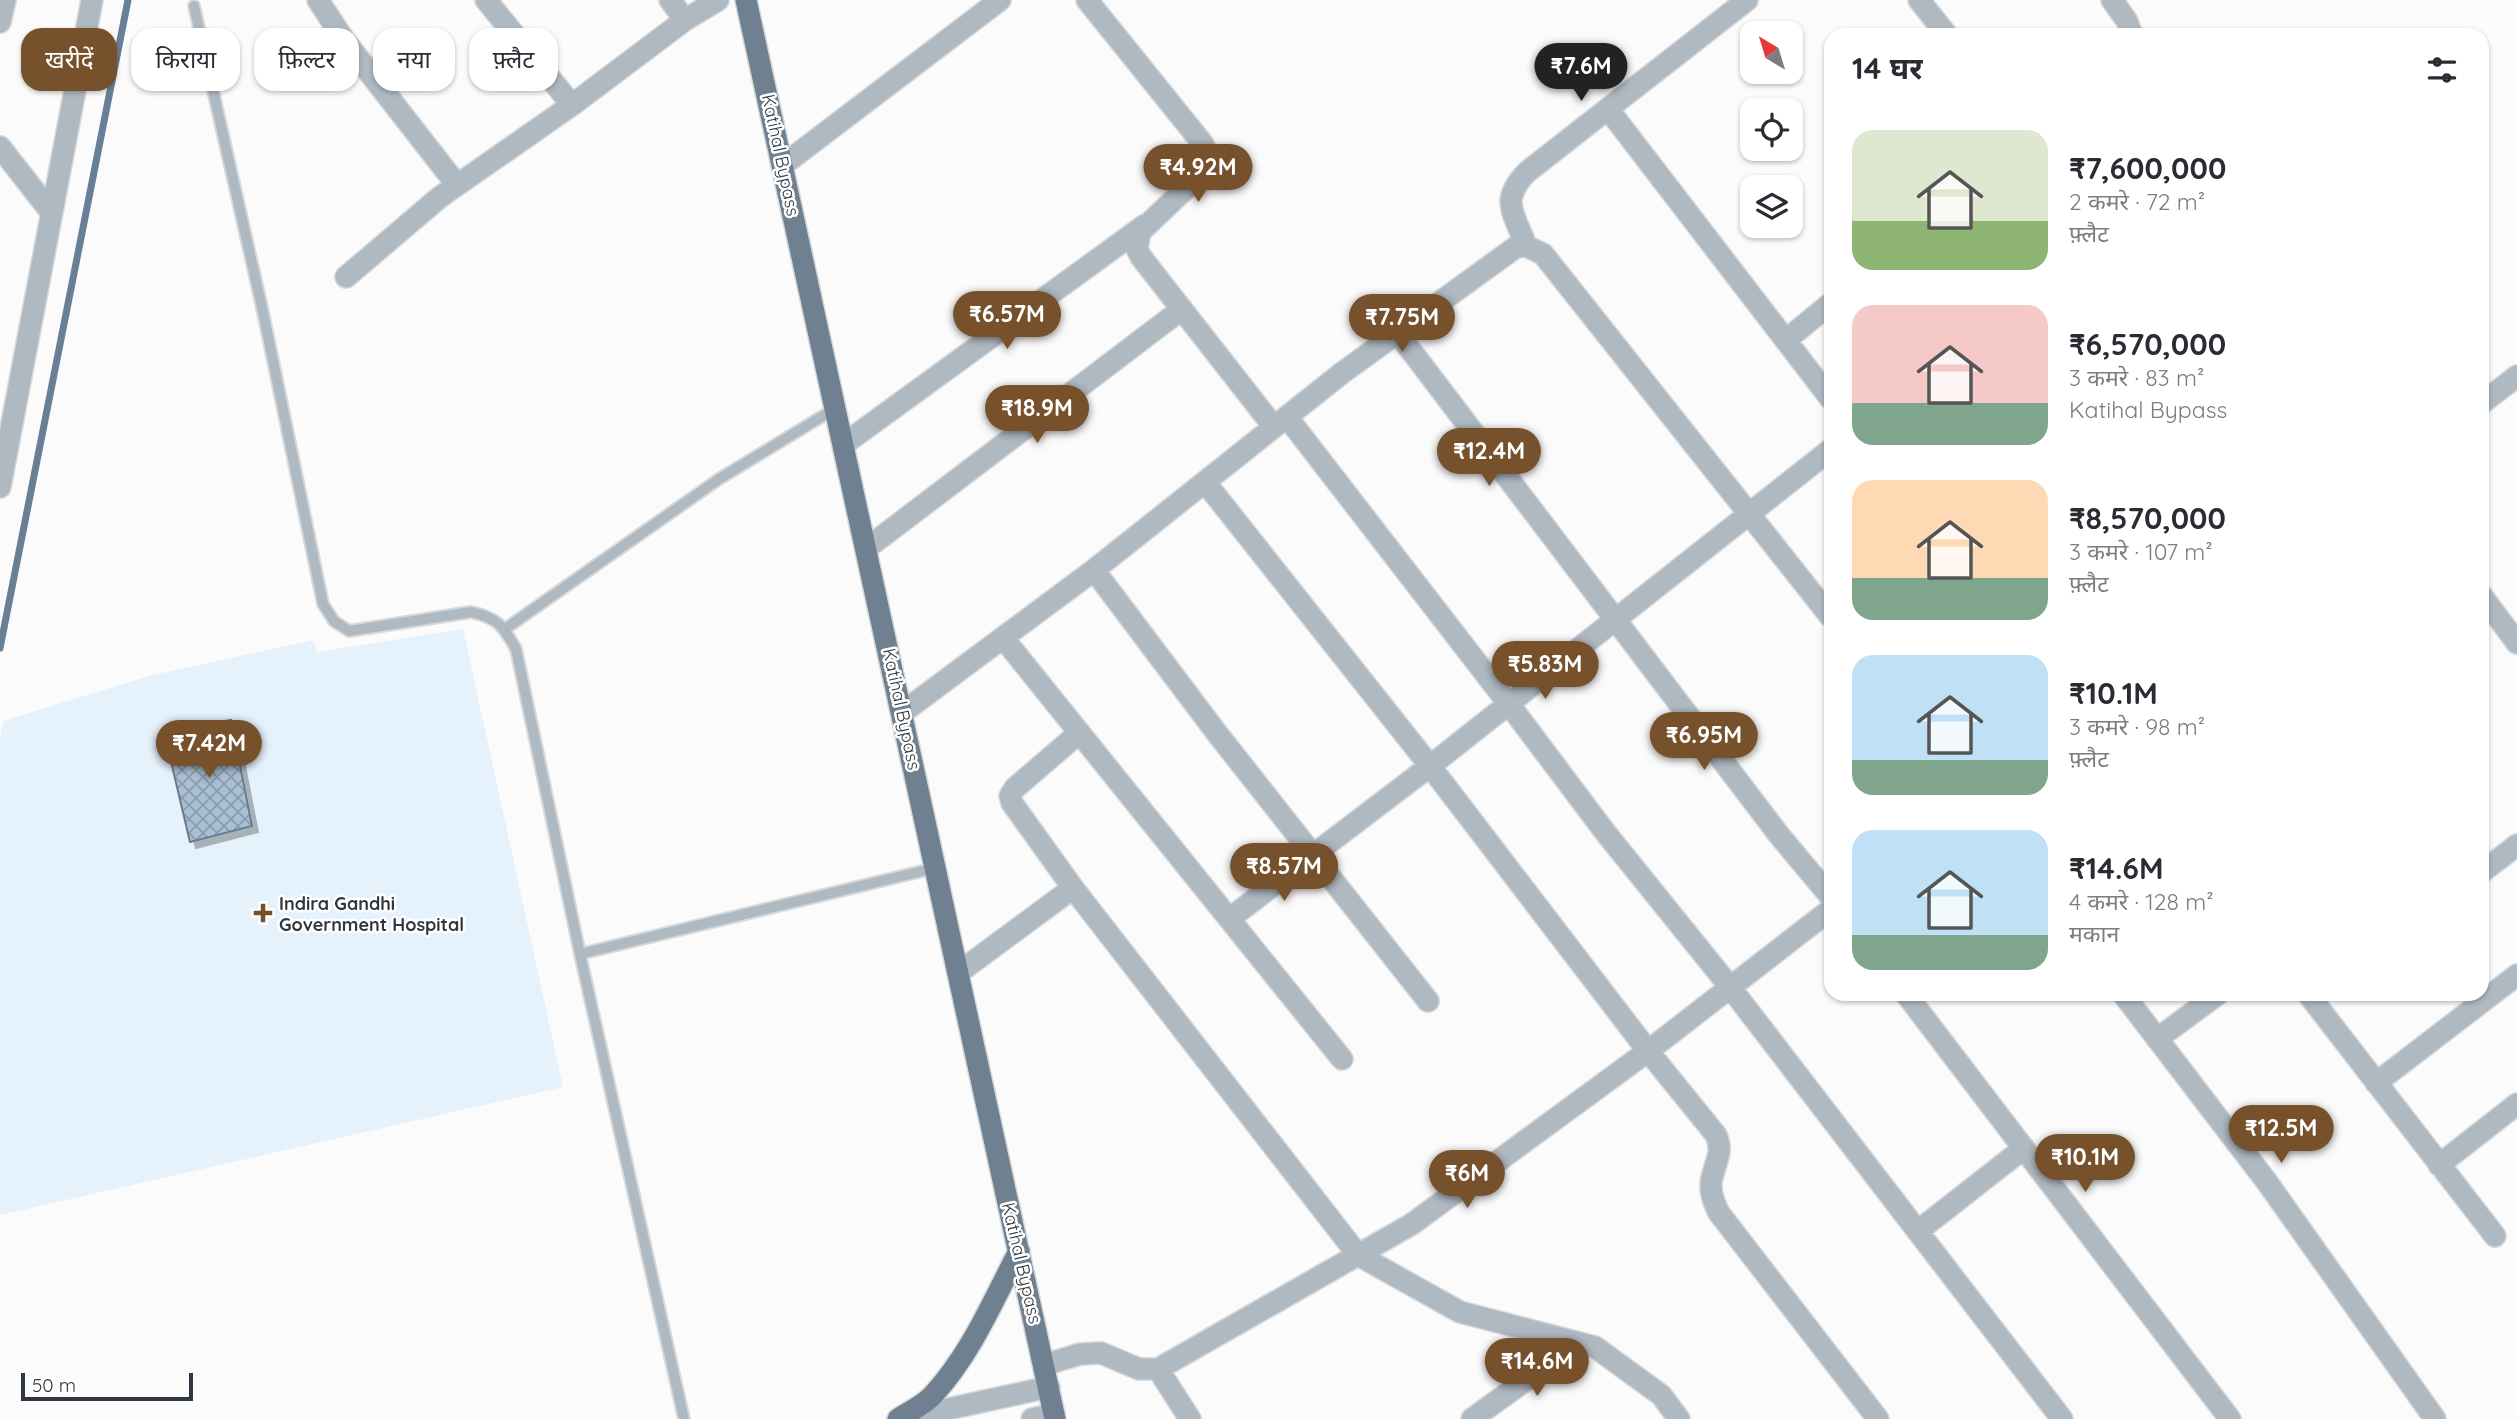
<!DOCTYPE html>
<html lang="hi">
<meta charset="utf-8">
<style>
body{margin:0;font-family:Quicksand,"Noto Sans Devanagari",sans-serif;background:#f2f2f3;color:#2b2b33;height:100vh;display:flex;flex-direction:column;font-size:26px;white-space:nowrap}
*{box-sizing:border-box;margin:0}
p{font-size:23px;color:#7c7c81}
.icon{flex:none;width:38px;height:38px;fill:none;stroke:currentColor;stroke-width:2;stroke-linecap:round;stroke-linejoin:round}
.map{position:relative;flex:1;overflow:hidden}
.panel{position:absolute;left:1824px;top:28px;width:665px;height:973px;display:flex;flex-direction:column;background:#fff;border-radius:21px;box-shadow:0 2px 5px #0004}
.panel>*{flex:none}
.banner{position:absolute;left:21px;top:28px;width:665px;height:63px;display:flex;gap:14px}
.needle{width:46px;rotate:322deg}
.buttons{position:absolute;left:1740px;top:21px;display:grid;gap:14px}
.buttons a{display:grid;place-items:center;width:63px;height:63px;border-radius:14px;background:#fff;box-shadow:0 2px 5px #0004;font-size:35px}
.scale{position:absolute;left:21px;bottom:18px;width:172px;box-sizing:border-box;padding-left:7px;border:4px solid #2f3840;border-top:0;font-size:19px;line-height:24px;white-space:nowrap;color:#2f3840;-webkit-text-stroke:5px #fff;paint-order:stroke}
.price{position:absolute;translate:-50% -60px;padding:0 16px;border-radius:24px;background:#76512c;color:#fff;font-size:23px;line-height:46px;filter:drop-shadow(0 2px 4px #0008)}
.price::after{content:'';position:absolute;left:50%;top:42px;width:21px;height:16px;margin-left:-10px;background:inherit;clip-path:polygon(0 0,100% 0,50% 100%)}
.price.selected{background:#222;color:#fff}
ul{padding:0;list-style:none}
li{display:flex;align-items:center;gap:21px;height:175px;padding:0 28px}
li span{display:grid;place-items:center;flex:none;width:196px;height:140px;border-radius:21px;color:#555}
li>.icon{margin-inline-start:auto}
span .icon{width:84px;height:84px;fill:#fffc;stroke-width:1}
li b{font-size:30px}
h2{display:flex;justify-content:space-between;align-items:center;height:84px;padding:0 28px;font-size:30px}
.chip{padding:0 24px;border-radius:21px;background:#fff;box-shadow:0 2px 5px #0004;font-size:24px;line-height:63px}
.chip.selected{background:#76512c;color:#fff}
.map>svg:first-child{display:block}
</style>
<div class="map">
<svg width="2517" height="1419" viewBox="0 0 2517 1419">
<defs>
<pattern id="building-cross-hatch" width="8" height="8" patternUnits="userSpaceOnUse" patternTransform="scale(1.75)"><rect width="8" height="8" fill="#a9bfd3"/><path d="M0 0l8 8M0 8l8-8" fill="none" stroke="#8a9cad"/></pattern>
<filter id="shadow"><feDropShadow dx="6" dy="6" stdDeviation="0" flood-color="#0004"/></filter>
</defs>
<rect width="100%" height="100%" fill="#fbfbfb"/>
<path fill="#e5f1fb" d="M 463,629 L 563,1087 L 0,1215 L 0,739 L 3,721 L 149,676 L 313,640 L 317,652 Z"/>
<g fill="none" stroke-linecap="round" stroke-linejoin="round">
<path stroke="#688095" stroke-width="7" d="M 0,648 L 128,0"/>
</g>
<path fill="url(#building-cross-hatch)" stroke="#687d8f" stroke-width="2" filter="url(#shadow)" d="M 231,720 L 252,826 L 190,842 L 164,732 Z"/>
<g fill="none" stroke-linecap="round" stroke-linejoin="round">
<defs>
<path id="service" d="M 194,6 L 263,312 L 323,604 L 334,621 L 349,631 L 471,612 C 498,618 503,626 516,649 L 580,954 L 684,1419
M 505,629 L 719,479 L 836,408
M 580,954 L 935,868"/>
<path id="minor" d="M 318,0 L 344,40 L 457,185
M 486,0 L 572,105
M 670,0 L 685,20
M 1087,0 L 1203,144 L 1207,153 L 1208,166 L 1204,171 L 1140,232 L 1137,249 L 1141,257 L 1274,427
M 1919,0 L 1947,35
M 2112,0 L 2127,21 L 2132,35
M 0,22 L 5,0
M 1608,109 L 1830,398
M 0,147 L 51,212
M 783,165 L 1000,0
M 1526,246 C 1514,212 1499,201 1527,172 L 1747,0
M 346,277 L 440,197 L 572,105 L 685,20 L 718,0
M 1397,332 L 1779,835 L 1830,896
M 1786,340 L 1830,304
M 2482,403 L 2517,376
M 1287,417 L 1508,703 L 1605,832 L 1730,987 L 2062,1419
M 844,444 L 1145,225
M 1205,482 L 1430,766 L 1648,1051 L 1716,1135 C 1723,1151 1717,1158 1713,1174 C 1708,1188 1713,1201 1719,1213 L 1878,1419
M 0,487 L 92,0
M 867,548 L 1182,309
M 1094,570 L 1216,732 L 1428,1001
M 2482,596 L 2517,643
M 1004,639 L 1342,1059
M 903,712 L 1094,570 L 1342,373 L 1516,247 L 1526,246 L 1543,254 L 1830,616
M 1079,733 L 1015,788 L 1010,796 L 1012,803 L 1073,888 L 1358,1255 L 1460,1312 L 1595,1347 L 1661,1395 L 1679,1419
M 2482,872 L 2517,845
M 1229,919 L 1430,766 L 1830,450
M 958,973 L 1073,888
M 1906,994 L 2230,1419
M 2123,994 L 2267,1182 L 2435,1419
M 2308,994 L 2495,1236
M 2157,1039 L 2218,994
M 2376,1083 L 2517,975
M 2439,1165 L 2517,1104
M 1918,1231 L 2024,1148
M 1044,1365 L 1080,1354 L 1101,1353 L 1139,1369 L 1158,1369 L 1412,1224 L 1648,1051 L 1830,910
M 1158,1369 L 1190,1419
M 902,1419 L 1049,1387
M 1032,1419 L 1054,1414
M 1472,1419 L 1577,1343"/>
<path id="primary" d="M 746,0 L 1055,1419
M 898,1419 C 909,1412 924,1405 933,1395 C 971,1354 994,1299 1019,1251"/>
</defs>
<use href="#service" stroke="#d6d8d9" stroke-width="14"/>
<use href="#minor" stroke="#d6d8d9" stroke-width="24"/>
<use href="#primary" stroke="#d6d8d9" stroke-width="24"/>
<use href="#service" stroke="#afb9c2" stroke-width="10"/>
<use href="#minor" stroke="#afb9c2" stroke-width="21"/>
<use href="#primary" stroke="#6f8191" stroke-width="21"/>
</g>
<path fill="#76512c" stroke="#fff" stroke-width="2.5" d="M259.5 902.5h7v7h7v7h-7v7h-7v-7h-7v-7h7z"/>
<g text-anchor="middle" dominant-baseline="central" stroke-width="5" stroke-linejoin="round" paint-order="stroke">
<g font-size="18" fill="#2f3840" stroke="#fff">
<text transform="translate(781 155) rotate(78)">Katihal Bypass</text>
<text transform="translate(902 709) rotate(78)">Katihal Bypass</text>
<text transform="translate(1022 1263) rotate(77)">Katihal Bypass</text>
</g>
<g font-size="18" font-weight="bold" fill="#2f3840" stroke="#fff" text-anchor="start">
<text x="279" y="903">Indira Gandhi<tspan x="279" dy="21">Government Hospital</tspan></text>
</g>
</g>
</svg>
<div class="buttons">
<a><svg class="needle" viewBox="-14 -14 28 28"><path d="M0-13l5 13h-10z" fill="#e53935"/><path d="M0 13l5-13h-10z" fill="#7c7c81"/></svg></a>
<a><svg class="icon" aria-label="locate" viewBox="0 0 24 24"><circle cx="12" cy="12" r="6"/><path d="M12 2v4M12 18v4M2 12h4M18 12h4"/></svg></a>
<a><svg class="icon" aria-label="layers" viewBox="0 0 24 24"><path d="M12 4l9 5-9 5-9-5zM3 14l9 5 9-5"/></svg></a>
</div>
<div class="scale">50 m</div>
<b class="price selected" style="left:1581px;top:103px">₹7.6M</b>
<b class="price" style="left:1198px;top:204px">₹4.92M</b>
<b class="price" style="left:1007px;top:351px">₹6.57M</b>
<b class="price" style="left:1402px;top:354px">₹7.75M</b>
<b class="price" style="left:1037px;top:445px">₹18.9M</b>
<b class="price" style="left:1489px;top:488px">₹12.4M</b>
<b class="price" style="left:1545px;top:701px">₹5.83M</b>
<b class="price" style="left:1704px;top:772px">₹6.95M</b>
<b class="price" style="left:209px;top:780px">₹7.42M</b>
<b class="price" style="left:1284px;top:903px">₹8.57M</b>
<b class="price" style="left:2281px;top:1165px">₹12.5M</b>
<b class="price" style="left:2085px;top:1194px">₹10.1M</b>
<b class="price" style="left:1467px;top:1210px">₹6M</b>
<b class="price" style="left:1537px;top:1398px">₹14.6M</b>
<div class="banner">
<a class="chip selected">खरीदें</a>
<a class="chip">किराया</a>
<a class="chip">फ़िल्टर</a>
<a class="chip">नया</a>
<a class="chip">फ़्लैट</a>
</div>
<section class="panel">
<h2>14 घर<svg class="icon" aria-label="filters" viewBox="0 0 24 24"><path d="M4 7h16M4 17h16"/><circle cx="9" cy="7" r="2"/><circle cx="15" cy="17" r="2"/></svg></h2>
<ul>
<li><span style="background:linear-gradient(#dfe7d0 65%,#8fb573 0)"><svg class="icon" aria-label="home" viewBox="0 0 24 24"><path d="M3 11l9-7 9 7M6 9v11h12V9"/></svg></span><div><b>₹7,600,000</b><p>2 कमरे · 72 m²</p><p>फ़्लैट</p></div></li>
<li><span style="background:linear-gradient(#f6c9c9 70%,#7fa58c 0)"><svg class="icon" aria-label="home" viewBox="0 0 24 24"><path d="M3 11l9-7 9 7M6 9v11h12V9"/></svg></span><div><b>₹6,570,000</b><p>3 कमरे · 83 m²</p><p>Katihal Bypass</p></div></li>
<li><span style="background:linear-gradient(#ffd9b3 70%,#7fa58c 0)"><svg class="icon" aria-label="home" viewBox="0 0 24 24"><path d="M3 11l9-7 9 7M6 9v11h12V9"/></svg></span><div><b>₹8,570,000</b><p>3 कमरे · 107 m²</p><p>फ़्लैट</p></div></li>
<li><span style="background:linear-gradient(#bfe0f5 75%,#7fa58c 0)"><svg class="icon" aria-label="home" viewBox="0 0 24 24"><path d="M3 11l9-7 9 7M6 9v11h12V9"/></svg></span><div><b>₹10.1M</b><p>3 कमरे · 98 m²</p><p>फ़्लैट</p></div></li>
<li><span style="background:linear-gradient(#bfe0f5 75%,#7fa58c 0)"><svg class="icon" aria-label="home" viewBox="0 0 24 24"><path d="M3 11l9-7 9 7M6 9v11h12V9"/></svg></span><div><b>₹14.6M</b><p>4 कमरे · 128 m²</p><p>मकान</p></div></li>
</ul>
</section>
</div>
